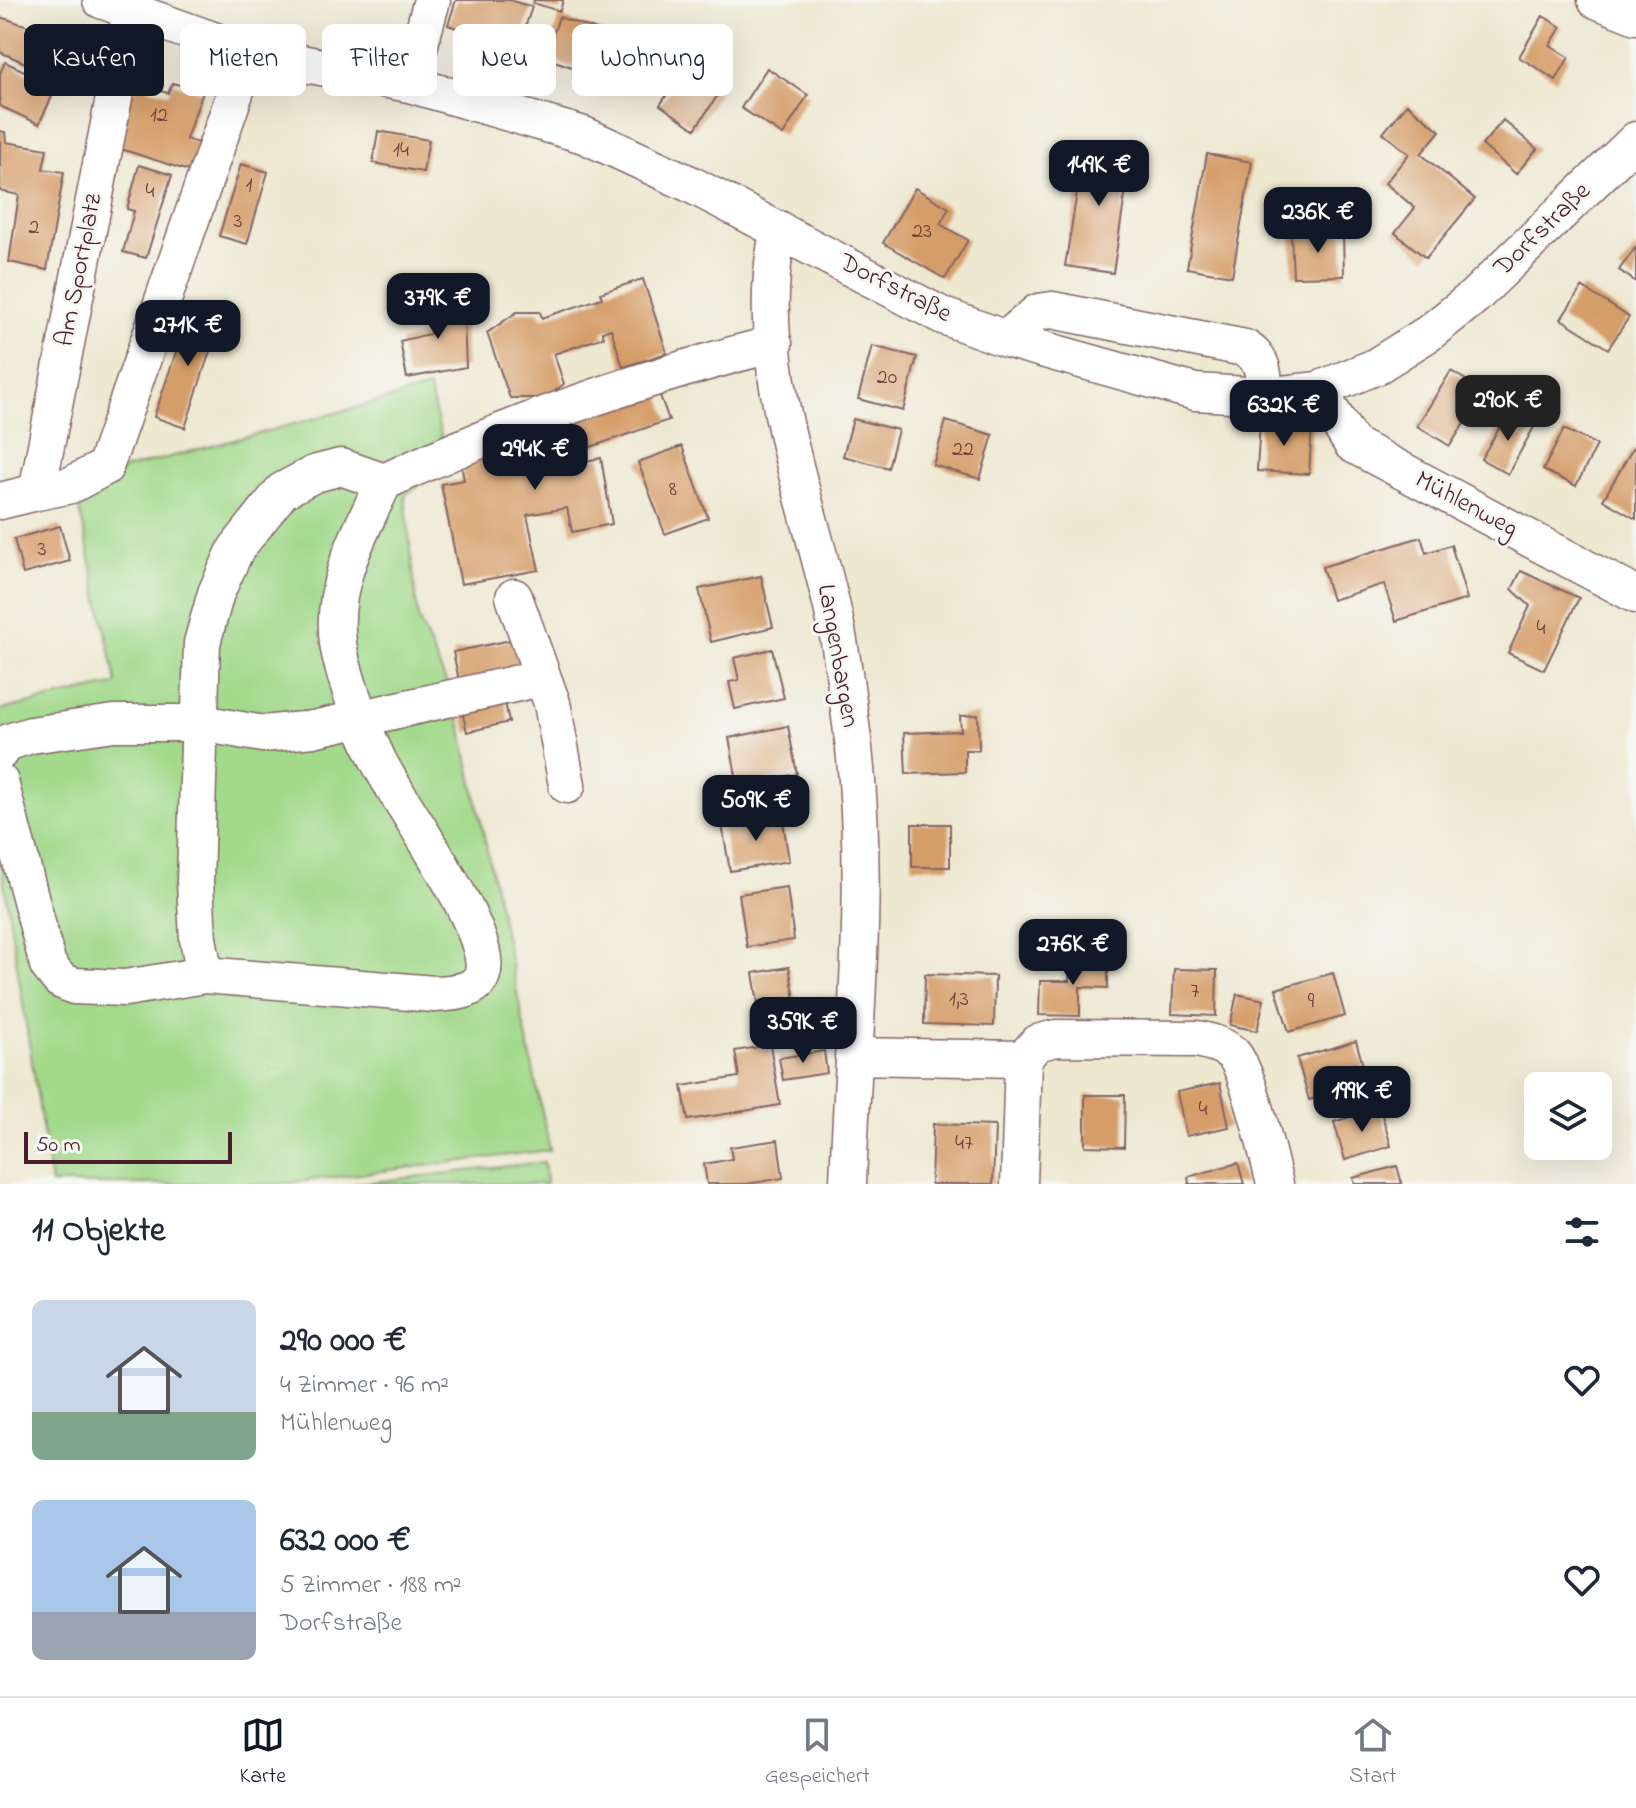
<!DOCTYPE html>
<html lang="de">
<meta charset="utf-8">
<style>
body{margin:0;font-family:"Indie Flower",sans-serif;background:#f2f2f3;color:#1f2937;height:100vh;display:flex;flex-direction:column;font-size:30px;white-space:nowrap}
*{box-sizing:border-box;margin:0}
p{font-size:26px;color:#747a83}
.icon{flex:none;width:44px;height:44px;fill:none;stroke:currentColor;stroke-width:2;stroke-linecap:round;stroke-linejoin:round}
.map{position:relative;height:1184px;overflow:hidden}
.details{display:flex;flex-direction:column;background:#fff;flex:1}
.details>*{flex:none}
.guide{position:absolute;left:24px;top:24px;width:800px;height:72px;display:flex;gap:16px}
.fabs{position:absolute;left:1524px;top:1072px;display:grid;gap:16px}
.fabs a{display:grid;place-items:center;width:88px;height:88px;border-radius:12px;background:#fff;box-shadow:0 8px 32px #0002;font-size:40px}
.scale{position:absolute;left:24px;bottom:20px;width:208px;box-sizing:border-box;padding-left:8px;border:4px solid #4a1f2b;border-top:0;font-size:22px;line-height:28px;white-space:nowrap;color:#4a1f2b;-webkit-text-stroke:6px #f6f6f2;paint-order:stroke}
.price{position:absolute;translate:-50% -68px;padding:0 18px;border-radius:16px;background:#111827;color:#fff;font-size:26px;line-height:52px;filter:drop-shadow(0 2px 4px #0008)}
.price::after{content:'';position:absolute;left:50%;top:48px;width:24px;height:18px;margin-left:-12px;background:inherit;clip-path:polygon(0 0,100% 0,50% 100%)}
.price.current{background:#222;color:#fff}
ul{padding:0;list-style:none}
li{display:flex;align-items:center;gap:24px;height:200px;padding:0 32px}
li span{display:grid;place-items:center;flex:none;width:224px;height:160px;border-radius:12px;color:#555}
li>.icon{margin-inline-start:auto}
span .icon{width:96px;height:96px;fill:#fffc;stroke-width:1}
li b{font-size:34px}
h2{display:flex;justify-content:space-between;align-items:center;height:96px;padding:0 32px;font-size:34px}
.pill{padding:0 28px;border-radius:12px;background:#fff;box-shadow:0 8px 32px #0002;font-size:28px;line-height:72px}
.pill.current{background:#111827;color:#fff}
.menu{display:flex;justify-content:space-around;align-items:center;height:112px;border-top:2px solid #e0e1e3;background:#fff;font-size:22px;color:#747a83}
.menu a{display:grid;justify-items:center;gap:4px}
.menu .current{color:#111827}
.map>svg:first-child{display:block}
</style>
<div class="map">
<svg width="1636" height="1184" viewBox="0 0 1636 1184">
<rect width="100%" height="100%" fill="#f6f6f2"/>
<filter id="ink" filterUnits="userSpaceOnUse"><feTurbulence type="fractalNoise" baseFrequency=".0125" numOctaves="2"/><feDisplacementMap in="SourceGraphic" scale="16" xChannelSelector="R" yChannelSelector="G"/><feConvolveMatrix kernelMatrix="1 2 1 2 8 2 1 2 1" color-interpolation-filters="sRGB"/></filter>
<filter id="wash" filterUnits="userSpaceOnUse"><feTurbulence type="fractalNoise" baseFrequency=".006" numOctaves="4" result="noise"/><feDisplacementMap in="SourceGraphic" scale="32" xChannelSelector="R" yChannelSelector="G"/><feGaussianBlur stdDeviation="1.8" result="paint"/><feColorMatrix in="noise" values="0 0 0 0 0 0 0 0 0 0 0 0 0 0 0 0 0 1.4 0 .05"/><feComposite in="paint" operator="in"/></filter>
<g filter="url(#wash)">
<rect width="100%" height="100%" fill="#eee8d1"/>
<path fill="#a2d98b" stroke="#767c5b" stroke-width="2" d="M 429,388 L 449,466 L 405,495 L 418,618 L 457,707 L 550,1150 L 279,1184 L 51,1184 L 0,857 L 0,710 L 117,684 L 78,502 L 103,492 L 125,469 Z
M 544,1162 L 546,1184 L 354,1184 Z"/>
<g id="blocks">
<path fill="#d59d69" d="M 456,0 L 509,0 L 532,7 L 518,48 L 448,25 Z
M 534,0 L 563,0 L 560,11 L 533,3 Z
M 1543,16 L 1561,27 L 1550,45 L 1569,57 L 1556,80 L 1519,57 Z
M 0,17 L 72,40 L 57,77 L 0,52 Z
M 559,17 L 629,41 L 615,81 L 545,58 Z
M 5,62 L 57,86 L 39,124 L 0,106 L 0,73 Z
M 685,68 L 720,92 L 695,129 L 660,105 Z
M 767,68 L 808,95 L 783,135 L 741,108 Z
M 173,83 L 203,92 L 186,139 L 206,146 L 195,173 L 115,147 L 132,84 L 168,93 Z
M 1407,104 L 1440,131 L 1421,154 L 1475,199 L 1426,258 L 1395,233 L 1415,208 L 1385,183 L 1409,154 L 1383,133 Z
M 1503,120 L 1537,149 L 1516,174 L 1482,145 Z
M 0,131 L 5,132 L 6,142 L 47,149 L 43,169 L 64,172 L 47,270 L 9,262 L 19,195 L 0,191 Z
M 378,131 L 429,140 L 423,172 L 373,163 Z
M 1085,143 L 1132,150 L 1113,273 L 1065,266 Z
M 1207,154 L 1252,162 L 1232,276 L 1187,268 Z
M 241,164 L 268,172 L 247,244 L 219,236 Z
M 139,165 L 172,175 L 146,258 L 123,252 L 134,211 L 127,209 Z
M 915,188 L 949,208 L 940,224 L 968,240 L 945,279 L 883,243 Z
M 1343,233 L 1344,276 L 1293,277 L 1291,234 Z
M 1636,247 L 1636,282 L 1619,270 Z
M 643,279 L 667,353 L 623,367 L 611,329 L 602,332 L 604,337 L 554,354 L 564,384 L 546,398 L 510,398 L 487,333 L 517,312 L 540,312 L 542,318 L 602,298 L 600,293 Z
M 1582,287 L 1629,317 L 1608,349 L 1561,319 Z
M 463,296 L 466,367 L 407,378 L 400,341 L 433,333 L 431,299 Z
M 191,308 L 221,317 L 185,428 L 154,417 Z
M 872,346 L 917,357 L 903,411 L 858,399 Z
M 1451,371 L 1484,391 L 1450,446 L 1417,426 Z
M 659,393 L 669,420 L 585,449 L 586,461 L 601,458 L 612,524 L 572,532 L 567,508 L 527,515 L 539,570 L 461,584 L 441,484 L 464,480 L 460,458 L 561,439 L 566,436 L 562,427 Z
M 1508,413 L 1534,427 L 1508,474 L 1481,459 Z
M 853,419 L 898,430 L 888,468 L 843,456 Z
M 946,421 L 993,435 L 980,479 L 933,465 Z
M 1260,421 L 1312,424 L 1309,474 L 1257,471 Z
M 1564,429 L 1597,445 L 1576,486 L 1543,470 Z
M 682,446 L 708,518 L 665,534 L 638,462 Z
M 1633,448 L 1636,450 L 1636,519 L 1603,500 Z
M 60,526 L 70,561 L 23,574 L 14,539 Z
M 1421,537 L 1426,553 L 1451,545 L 1467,599 L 1396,621 L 1384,584 L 1332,600 L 1322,567 Z
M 1521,571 L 1579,598 L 1544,670 L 1508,653 L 1530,606 L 1512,589 Z
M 761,576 L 773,627 L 711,642 L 699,589 Z
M 516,639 L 523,672 L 460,685 L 453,652 Z
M 772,649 L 784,698 L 735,709 L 729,682 L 739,680 L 734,658 Z
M 505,702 L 509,722 L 467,732 L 462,711 Z
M 978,715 L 979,750 L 965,750 L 965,772 L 906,774 L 904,733 L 961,731 L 960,716 Z
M 788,726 L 797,774 L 738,786 L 729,738 Z
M 782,815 L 789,861 L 730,871 L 722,825 Z
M 912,824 L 950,824 L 950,867 L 912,867 Z
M 787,887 L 794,940 L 747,947 L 739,894 Z
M 1070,957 L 1108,958 L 1108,988 L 1080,987 L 1080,1016 L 1039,1015 L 1040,981 L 1069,981 Z
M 789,967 L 797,1009 L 760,1015 L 753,973 Z
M 1174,969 L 1217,970 L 1216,1016 L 1172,1014 Z
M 1333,973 L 1345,1016 L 1289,1032 L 1276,989 Z
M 925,974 L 995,976 L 994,1026 L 924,1024 Z
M 1237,994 L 1264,1000 L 1257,1031 L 1230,1025 Z
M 1356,1041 L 1368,1083 L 1309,1100 L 1297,1058 Z
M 770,1045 L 780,1105 L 688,1120 L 682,1086 L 739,1077 L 735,1051 Z
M 824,1051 L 827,1073 L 783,1080 L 779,1058 Z
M 1220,1083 L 1229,1127 L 1186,1136 L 1177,1092 Z
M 1085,1095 L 1125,1095 L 1124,1147 L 1085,1146 Z
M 1380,1108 L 1391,1146 L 1345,1160 L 1334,1122 Z
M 933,1124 L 995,1126 L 993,1184 L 931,1184 Z
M 778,1140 L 783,1178 L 747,1184 L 707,1184 L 704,1164 L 732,1159 L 730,1147 Z
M 1238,1163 L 1244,1184 L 1189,1184 L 1188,1177 Z
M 1397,1166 L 1402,1184 L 1355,1184 L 1353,1178 Z"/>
</g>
</g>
<g filter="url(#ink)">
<use href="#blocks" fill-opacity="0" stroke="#836565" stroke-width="2"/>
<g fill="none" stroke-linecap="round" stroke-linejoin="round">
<defs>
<path id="minor" d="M 101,0 L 249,53 L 409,84 L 584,135 L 690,184 L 943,316 L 1006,339 L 1195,392 L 1265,396 L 1318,390 L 1375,367 L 1429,333 L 1474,297 L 1636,140
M 1596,0 L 1636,16
M 409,84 L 432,0
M 779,229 C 749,356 807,494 834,616 C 842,651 846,688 851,724 C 872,875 853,1032 848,1184
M 1006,339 L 1038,312 L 1052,310 L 1245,348 C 1264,359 1264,375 1265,396
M 1318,390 L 1352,444 L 1636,595
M 37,492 L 71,485 L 105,467 L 249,53
M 0,501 L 37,492 L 131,11
M 514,597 L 552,703 L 567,785
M 0,752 L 9,742 L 31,735 L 114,723 L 201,723 L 263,734 L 313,729 L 541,678
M 0,782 L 48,965 L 60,980 L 74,986 L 125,988 L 205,975 L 434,994 C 451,993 475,993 482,975 C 497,934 396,800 377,758 C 364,731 342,672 338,643 C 330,584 360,533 384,482 C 508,424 641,378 774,344
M 205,975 L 198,939 L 195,882 L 202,643 L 216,593 L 236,549 L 282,491 L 314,474 L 341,467 L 384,482
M 853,1056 L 1023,1059
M 1019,1184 L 1023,1059 L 1037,1043 L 1056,1038 L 1197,1039 C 1210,1042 1221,1044 1232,1053 C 1249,1069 1268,1158 1275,1184"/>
</defs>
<use href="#minor" stroke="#836565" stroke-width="39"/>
<use href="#minor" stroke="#fff" stroke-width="36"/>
</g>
</g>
<g text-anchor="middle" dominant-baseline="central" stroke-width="6" stroke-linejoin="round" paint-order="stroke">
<g font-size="22" fill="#6d3e3a">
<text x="159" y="116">12</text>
<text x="401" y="151">14</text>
<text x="249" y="186">1</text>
<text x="150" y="192">4</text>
<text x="238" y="222">3</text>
<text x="34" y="228">2</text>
<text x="922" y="232">23</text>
<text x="887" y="378">20</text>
<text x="963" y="450">22</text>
<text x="673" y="490">8</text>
<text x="42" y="550">3</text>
<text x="1541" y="629">4</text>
<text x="1195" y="992">7</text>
<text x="959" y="1000">1,3</text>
<text x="1311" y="1002">9</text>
<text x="1203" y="1110">4</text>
<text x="964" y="1144">47</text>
</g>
<g font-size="26" fill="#4a1f2b" stroke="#f6f6f2">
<text transform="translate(1543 230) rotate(-44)">Dorfstraße</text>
<text transform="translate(80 270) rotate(-79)">Am Sportplatz</text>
<text transform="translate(895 289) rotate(27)">Dorfstraße</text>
<text transform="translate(1466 505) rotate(28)">Mühlenweg</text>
<text transform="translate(837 656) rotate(80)">Langenbargen</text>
</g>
</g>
</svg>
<div class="fabs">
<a><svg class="icon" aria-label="layers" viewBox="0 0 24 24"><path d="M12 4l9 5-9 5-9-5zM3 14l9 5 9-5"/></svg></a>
</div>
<div class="scale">50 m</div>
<b class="price" style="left:1099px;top:208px">149K €</b>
<b class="price" style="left:1318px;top:255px">236K €</b>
<b class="price" style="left:438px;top:341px">379K €</b>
<b class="price" style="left:188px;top:368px">271K €</b>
<b class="price current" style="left:1508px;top:443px">290K €</b>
<b class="price" style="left:1284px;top:448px">632K €</b>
<b class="price" style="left:535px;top:492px">294K €</b>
<b class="price" style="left:756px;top:843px">509K €</b>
<b class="price" style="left:1073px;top:987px">276K €</b>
<b class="price" style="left:803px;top:1065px">359K €</b>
<b class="price" style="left:1362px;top:1134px">199K €</b>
<div class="guide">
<a class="pill current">Kaufen</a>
<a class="pill">Mieten</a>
<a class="pill">Filter</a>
<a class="pill">Neu</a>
<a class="pill">Wohnung</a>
</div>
</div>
<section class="details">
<h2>11 Objekte<svg class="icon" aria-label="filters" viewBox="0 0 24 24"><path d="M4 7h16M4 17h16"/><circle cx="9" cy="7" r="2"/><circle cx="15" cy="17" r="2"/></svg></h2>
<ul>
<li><span style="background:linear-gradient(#c9d6e8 70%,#7fa58c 0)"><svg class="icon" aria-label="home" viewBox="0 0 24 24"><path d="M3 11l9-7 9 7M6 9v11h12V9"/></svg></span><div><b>290 000 €</b><p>4 Zimmer · 96 m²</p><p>Mühlenweg</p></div><svg class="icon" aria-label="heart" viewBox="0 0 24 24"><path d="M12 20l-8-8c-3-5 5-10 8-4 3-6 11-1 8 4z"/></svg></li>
<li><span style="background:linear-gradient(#a9c7e8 70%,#9aa5b1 0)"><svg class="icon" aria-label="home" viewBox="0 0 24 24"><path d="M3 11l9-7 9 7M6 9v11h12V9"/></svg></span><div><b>632 000 €</b><p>5 Zimmer · 188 m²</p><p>Dorfstraße</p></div><svg class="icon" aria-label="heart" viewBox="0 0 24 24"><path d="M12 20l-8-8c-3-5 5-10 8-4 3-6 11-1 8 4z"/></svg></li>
</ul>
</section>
<nav class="menu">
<a class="current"><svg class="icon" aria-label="map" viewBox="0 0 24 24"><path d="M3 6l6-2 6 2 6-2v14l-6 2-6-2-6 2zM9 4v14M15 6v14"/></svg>Karte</a>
<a><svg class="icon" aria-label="saved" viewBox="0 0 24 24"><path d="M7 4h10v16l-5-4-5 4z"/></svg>Gespeichert</a>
<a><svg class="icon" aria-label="home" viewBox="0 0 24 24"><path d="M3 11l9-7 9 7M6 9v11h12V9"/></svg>Start</a>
</nav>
